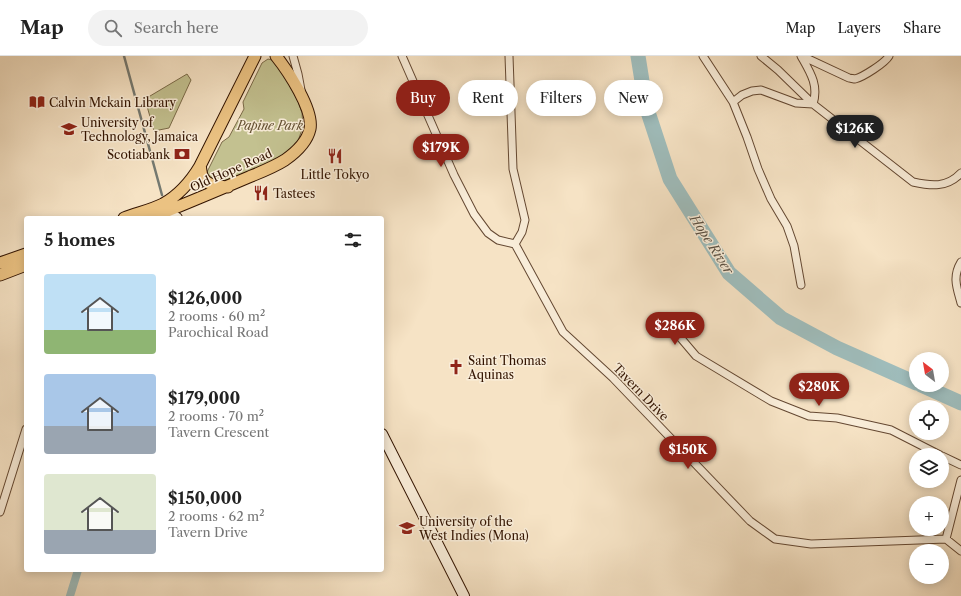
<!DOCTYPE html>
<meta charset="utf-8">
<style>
body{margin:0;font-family:"Libre Caslon Text",serif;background:#f2f2f2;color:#222;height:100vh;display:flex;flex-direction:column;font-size:15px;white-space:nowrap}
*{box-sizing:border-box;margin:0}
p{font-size:13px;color:#767676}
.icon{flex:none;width:22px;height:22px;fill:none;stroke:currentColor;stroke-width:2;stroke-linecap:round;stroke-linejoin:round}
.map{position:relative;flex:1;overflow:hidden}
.details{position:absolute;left:24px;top:160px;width:360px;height:356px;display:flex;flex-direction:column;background:#fff;border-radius:4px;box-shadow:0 2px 10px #0003}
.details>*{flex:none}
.banner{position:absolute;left:396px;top:24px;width:380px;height:36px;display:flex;gap:8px}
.needle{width:26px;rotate:329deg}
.buttons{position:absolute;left:909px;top:296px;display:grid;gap:8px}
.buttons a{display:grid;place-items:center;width:40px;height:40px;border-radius:50%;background:#fff;box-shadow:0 2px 10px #0003;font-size:20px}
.price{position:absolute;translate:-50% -34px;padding:0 9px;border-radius:14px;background:#8f2418;color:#fff;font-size:13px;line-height:26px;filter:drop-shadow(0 1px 2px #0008)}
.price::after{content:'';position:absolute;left:50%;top:24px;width:12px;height:9px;margin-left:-6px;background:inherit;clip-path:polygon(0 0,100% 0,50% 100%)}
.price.active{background:#222;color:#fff}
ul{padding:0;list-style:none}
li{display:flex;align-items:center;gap:12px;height:100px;padding:0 20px}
li span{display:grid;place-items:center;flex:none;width:112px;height:80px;border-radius:4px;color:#555}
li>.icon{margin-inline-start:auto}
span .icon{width:48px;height:48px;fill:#fffc;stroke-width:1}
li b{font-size:17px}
h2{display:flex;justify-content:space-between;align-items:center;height:48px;padding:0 20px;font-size:17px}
.tag{padding:0 14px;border-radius:18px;background:#fff;box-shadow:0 2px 10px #0003;font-size:14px;line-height:36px}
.tag.active{background:#8f2418;color:#fff}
header{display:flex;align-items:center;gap:24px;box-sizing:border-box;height:56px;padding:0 20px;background:#fff;border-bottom:1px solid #e0e0e0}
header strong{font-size:19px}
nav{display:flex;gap:22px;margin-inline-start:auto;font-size:14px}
.search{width:280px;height:36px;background:#f2f2f2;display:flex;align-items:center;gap:10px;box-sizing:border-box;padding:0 14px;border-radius:22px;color:#767676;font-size:15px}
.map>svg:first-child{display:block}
</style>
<header>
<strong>Map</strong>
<div class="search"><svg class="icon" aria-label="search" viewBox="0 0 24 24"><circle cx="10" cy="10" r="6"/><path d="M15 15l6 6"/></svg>Search here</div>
<nav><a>Map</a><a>Layers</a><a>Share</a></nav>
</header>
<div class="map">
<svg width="961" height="540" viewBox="0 0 961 540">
<rect width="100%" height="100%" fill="#f6e3c5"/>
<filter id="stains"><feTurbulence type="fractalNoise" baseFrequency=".005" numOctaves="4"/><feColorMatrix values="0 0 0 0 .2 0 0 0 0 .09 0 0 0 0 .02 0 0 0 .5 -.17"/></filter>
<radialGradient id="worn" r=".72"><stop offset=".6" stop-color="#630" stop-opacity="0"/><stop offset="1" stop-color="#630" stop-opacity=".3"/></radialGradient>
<path fill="#c3c190" stroke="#7b6a48" d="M 268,3 L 276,5 L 298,45 L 302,57 L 303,71 L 296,90 L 272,107 L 218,127 L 212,124 L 207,116 L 222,86 L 229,81 L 244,53 L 243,46 L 262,7 Z
M 187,18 L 191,24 L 169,72 L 154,75 L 145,43 Z"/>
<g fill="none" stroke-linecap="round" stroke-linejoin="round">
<path stroke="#747971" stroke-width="2.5" d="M 124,0 L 162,139"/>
<path stroke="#9fbdbc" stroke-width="8" d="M 70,540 L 78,514"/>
<path stroke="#9fbdbc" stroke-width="15" d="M 638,0 L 646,50 L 670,123 L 729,217 L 781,262 L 837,292 L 916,327
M 921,329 L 961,347"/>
<defs>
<path id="street" d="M 293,0 L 298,18 L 301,34
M 402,0 L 454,119 L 474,158 L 488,177 L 498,184 L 515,188
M 509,0 L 513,113 L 525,164 L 522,176 L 515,188
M 703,0 L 733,46 L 747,81 L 758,113 L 771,143 L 787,170 L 794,190 L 801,229
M 761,0 L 778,14 L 813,48 L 913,126 C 931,130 947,132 961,117
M 802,0 L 849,22 C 850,22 854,23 855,23 C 863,21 885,7 889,0
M 733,46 L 742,39 L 752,35 L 761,34 L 796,47 L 813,48 C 819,29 810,16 801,0
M 515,188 L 563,276 L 613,322 L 750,465 L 775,483 L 811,488 L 946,483 L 961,495
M 961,206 C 952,221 957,232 961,247
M 668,267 L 696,300 L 771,345 L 809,360 L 837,362 L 891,374 L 940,399
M 942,400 L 961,409
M 0,456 L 26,373
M 946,483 L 961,424"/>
<path id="secondary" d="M 162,152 L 177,162
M 382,378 L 464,540"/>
<path id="primary" d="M 200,110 C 201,113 201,117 202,120 C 206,130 219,130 228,131
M 124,162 C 137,157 151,154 163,148 C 179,139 191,125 200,110 L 255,0
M 150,162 C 183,149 216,135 249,121 C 261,116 274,111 285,104 C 295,97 307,86 310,73 C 314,54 288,15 276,0
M 0,207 L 26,198
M 0,219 L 26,209"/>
</defs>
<use href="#street" stroke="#644832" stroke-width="9"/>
<use href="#secondary" stroke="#331401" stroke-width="12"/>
<use href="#primary" stroke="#331401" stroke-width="13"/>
<use href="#street" stroke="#f9edd9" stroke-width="7"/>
<use href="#secondary" stroke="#f9edd9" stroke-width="10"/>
<use href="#primary" stroke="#ebc282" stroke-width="11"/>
</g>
<defs>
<symbol id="library-bare" viewBox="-9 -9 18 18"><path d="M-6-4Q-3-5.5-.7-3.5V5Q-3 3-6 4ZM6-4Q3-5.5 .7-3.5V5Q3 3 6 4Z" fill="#8f2418" stroke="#f9edd9" stroke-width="2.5" paint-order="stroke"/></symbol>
<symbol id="university-bare" viewBox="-9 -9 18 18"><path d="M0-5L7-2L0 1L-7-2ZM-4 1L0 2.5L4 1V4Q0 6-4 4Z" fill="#8f2418" stroke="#f9edd9" stroke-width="2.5" paint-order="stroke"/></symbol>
<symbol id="bank-bare" viewBox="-9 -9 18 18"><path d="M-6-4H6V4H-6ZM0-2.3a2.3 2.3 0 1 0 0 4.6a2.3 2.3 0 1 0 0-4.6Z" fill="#8f2418" stroke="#f9edd9" stroke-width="2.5" paint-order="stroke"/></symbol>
<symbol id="restaurant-bare" viewBox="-9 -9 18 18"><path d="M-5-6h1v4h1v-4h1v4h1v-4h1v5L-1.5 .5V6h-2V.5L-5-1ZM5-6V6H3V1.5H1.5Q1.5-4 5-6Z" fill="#8f2418" stroke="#f9edd9" stroke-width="2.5" paint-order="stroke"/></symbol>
<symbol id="church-bare" viewBox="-9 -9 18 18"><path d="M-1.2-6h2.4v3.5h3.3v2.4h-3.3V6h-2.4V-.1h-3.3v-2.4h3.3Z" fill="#8f2418" stroke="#f9edd9" stroke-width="2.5" paint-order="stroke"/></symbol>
</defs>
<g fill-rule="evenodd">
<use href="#library-bare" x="26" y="35" width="22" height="22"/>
<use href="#university-bare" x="58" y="62" width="22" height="22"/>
<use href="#bank-bare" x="171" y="87" width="22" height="22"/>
<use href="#restaurant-bare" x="324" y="89" width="22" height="22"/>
<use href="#restaurant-bare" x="250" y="126" width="22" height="22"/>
<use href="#church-bare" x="445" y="300" width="22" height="22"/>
<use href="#university-bare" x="396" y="461" width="22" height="22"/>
</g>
<g text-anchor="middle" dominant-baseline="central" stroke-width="3" stroke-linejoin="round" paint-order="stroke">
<g font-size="12" fill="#331401" stroke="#f9edd9" text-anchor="start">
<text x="49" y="46">Calvin Mckain Library</text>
<text x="81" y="66">University of<tspan x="81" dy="14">Technology, Jamaica</tspan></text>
<text x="170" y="98" text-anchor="end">Scotiabank</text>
<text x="335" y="118" text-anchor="middle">Little Tokyo</text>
<text x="273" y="137">Tastees</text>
<text x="468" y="304">Saint Thomas<tspan x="468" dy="14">Aquinas</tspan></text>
<text x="419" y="465">University of the<tspan x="419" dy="14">West Indies (Mona)</tspan></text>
</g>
<g font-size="12" font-style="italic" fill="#655133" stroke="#f9edd9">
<text x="270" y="69">Papine Park</text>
</g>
<g font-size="12" fill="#331401" stroke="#f9edd9">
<text transform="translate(231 114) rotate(-24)">Old Hope Road</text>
<text transform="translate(641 336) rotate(46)">Tavern Drive</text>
</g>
<g font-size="13" font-style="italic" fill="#594f42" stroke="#f9edd9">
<text transform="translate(712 188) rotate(57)">Hope River</text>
</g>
</g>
<rect width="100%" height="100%" filter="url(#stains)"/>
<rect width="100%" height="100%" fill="url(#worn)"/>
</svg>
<div class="buttons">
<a><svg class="needle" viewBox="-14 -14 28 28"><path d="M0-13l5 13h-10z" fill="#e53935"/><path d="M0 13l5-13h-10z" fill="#767676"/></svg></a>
<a><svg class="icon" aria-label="locate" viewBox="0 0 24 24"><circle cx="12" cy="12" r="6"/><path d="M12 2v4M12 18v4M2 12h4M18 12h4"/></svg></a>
<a><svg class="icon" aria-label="layers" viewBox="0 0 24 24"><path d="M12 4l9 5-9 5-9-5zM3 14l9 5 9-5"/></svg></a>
<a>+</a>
<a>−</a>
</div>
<b class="price active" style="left:855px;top:93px">$126K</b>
<b class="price" style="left:441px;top:112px">$179K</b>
<b class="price" style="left:675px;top:290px">$286K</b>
<b class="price" style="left:819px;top:351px">$280K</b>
<b class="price" style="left:688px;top:414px">$150K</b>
<div class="banner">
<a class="tag active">Buy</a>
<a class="tag">Rent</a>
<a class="tag">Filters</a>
<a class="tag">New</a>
</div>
<section class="details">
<h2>5 homes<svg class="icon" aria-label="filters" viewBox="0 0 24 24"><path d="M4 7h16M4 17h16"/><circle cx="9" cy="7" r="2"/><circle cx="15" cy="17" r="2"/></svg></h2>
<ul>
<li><span style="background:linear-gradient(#bfe0f5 70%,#8fb573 0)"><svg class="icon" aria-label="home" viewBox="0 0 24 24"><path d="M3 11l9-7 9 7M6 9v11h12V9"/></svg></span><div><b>$126,000</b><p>2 rooms · 60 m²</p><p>Parochical Road</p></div></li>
<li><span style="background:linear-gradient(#a9c7e8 65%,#9aa5b1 0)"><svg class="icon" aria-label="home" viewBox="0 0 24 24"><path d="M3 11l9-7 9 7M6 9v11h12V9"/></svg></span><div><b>$179,000</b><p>2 rooms · 70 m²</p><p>Tavern Crescent</p></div></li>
<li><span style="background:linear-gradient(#dfe7d0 70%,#9aa5b1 0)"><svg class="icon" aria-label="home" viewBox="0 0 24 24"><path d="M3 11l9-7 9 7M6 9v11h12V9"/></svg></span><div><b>$150,000</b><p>2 rooms · 62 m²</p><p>Tavern Drive</p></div></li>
</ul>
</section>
</div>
